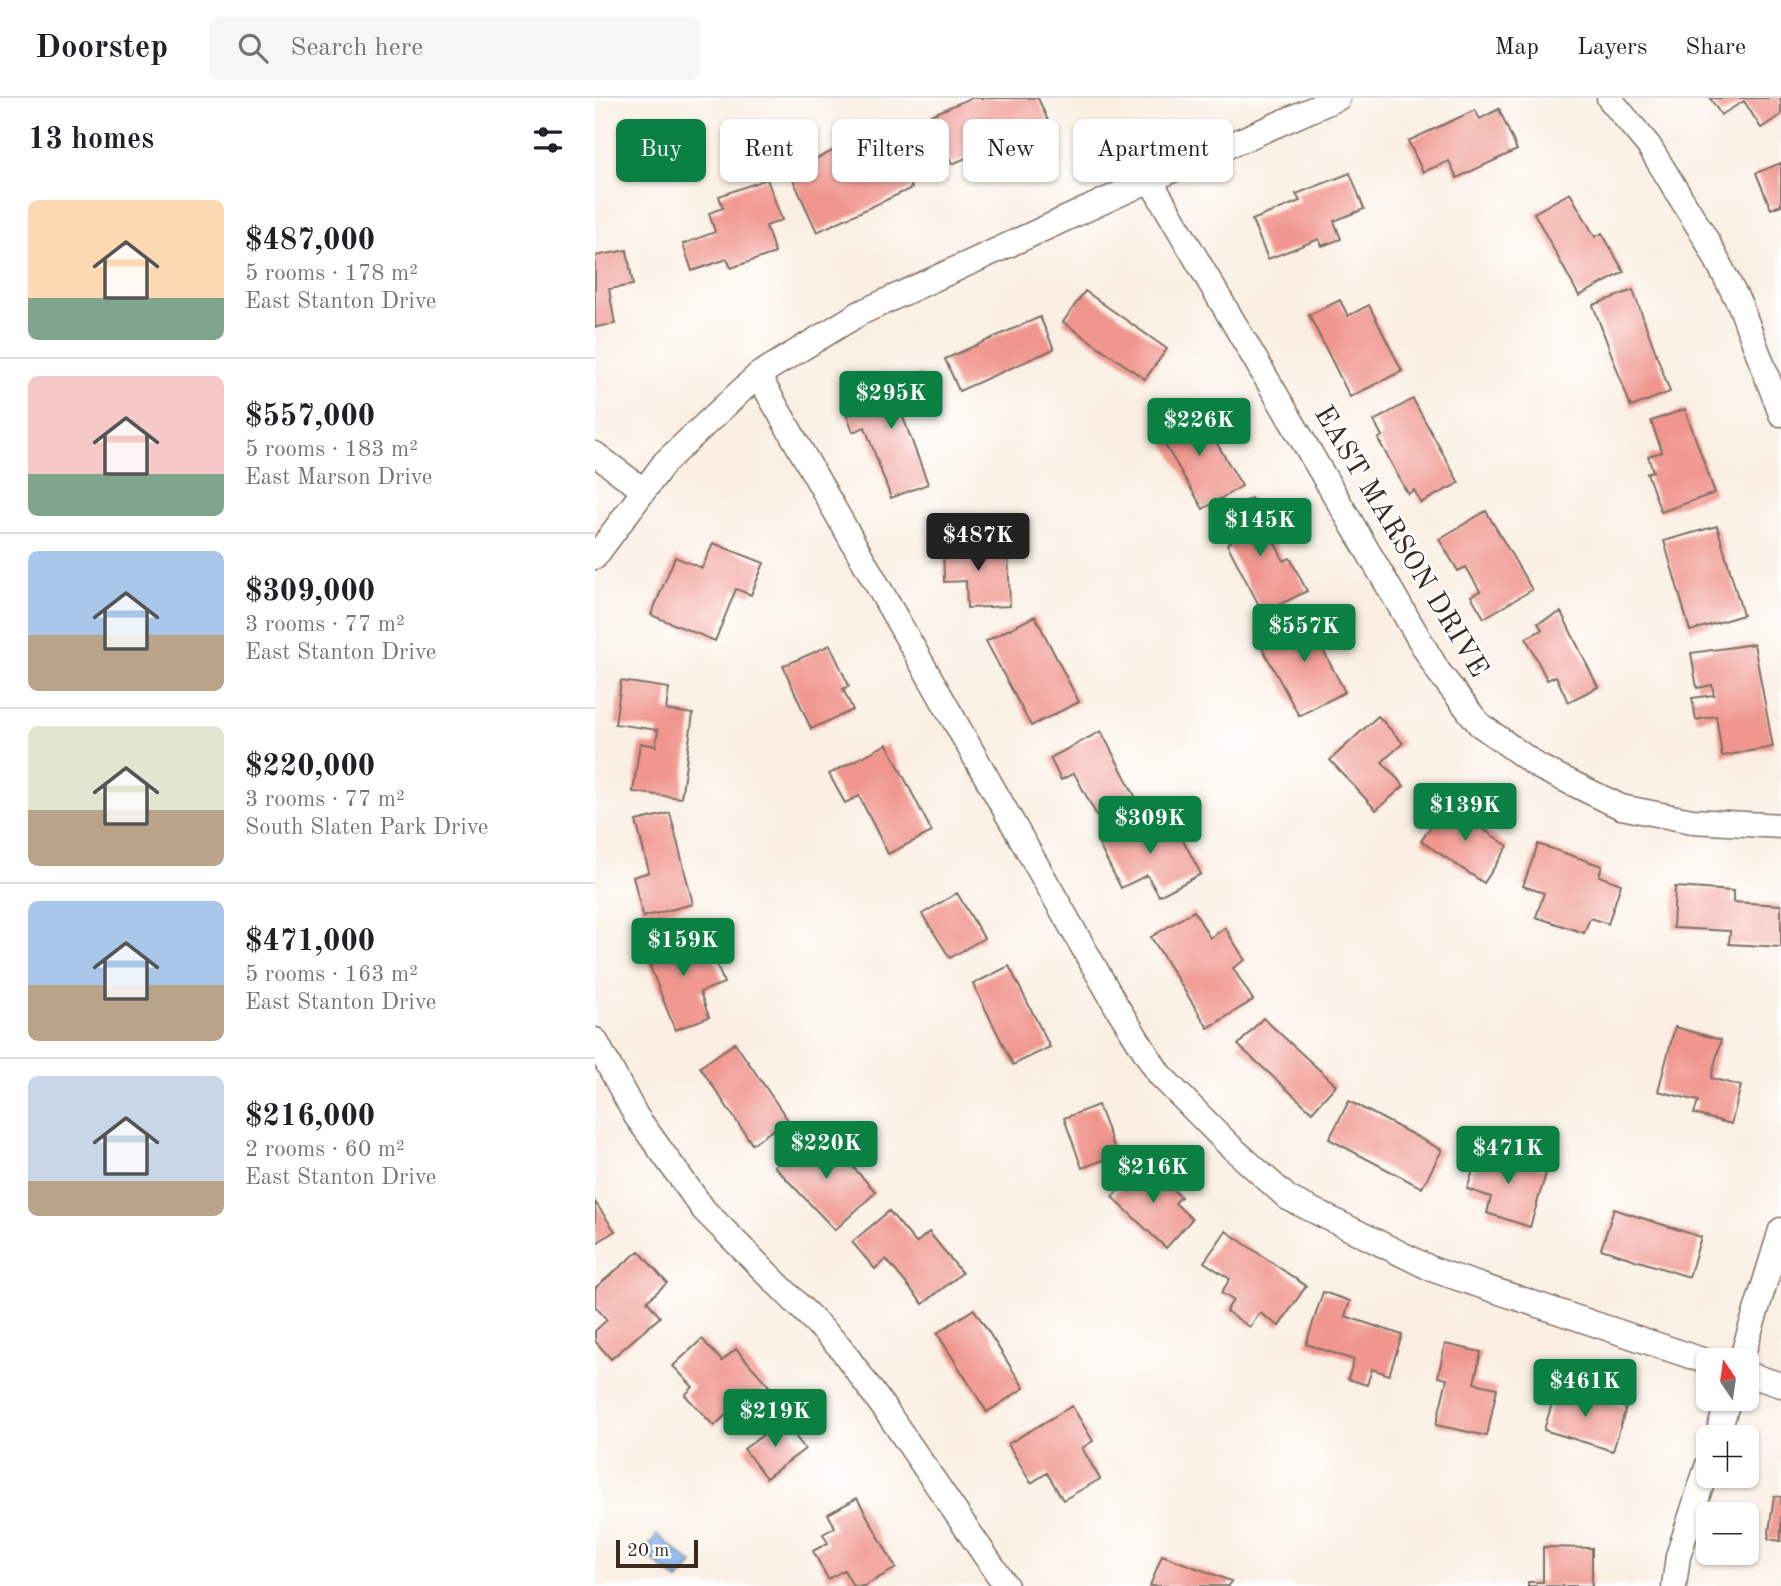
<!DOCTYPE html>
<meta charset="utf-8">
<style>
body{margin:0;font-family:"Old Standard TT",serif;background:#f6f6f6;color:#202124;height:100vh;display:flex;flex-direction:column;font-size:26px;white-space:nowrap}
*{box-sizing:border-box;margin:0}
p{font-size:23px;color:#757577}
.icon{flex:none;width:38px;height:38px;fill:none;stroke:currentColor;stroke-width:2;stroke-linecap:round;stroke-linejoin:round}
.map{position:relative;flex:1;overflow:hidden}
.sheet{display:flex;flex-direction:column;background:#fff;width:595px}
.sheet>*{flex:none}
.guide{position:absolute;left:21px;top:21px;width:665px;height:63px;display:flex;gap:14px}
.needle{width:46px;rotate:347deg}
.buttons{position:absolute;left:1101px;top:1250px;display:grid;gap:14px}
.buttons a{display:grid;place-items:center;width:63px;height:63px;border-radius:10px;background:#fff;box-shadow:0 2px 5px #0004;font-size:35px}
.scale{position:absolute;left:21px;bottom:18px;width:82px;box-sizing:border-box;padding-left:7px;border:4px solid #3b2a1e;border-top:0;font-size:19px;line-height:24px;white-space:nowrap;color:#3b2a1e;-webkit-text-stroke:5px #fff;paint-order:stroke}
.price{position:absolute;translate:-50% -60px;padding:0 16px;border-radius:7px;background:#0b8043;color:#fff;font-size:23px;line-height:46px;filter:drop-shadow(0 2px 4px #0008)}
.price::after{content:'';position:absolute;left:50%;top:42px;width:21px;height:16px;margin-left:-10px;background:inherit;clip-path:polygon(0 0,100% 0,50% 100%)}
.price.on{background:#222;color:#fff}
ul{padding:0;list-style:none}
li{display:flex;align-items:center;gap:21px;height:175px;padding:0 28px}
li+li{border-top:2px solid #e0e0e0}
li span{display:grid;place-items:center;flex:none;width:196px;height:140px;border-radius:10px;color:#555}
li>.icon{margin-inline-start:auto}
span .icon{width:84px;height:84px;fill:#fffc;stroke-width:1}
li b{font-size:30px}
h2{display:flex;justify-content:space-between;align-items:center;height:84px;padding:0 28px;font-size:30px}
.tag{padding:0 24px;border-radius:10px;background:#fff;box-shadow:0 2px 5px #0004;font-size:24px;line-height:63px}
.tag.on{background:#0b8043;color:#fff}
header{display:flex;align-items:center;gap:42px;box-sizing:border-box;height:98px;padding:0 35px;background:#fff;border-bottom:2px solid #e0e0e0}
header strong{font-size:33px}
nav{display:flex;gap:38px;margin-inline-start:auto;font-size:24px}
.search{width:490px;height:63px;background:#f6f6f6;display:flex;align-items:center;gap:18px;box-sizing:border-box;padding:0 24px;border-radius:10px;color:#757577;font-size:26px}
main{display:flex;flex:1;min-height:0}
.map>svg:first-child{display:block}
</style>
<header>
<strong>Doorstep</strong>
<div class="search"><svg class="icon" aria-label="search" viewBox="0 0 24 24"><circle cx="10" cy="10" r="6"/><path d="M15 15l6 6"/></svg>Search here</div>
<nav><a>Map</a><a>Layers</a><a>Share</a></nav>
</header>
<main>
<section class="sheet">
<h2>13 homes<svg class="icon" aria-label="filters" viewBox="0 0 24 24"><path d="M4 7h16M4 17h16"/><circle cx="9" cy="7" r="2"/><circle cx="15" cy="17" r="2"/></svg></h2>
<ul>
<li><span style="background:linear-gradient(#ffd9b3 70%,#7fa58c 0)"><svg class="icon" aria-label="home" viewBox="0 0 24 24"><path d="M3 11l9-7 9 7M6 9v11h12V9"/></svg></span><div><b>$487,000</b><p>5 rooms · 178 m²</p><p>East Stanton Drive</p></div></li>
<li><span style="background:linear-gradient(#f6c9c9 70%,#7fa58c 0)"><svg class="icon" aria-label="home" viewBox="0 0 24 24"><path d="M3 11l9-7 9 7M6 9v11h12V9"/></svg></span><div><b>$557,000</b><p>5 rooms · 183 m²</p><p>East Marson Drive</p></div></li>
<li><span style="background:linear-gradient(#a9c7e8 60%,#b9a48a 0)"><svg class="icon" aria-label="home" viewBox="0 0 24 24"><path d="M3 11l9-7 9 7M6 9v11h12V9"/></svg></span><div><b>$309,000</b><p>3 rooms · 77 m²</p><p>East Stanton Drive</p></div></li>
<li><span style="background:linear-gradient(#dfe7d0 60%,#b9a48a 0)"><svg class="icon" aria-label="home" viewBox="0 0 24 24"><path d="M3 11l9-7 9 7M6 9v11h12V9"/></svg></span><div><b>$220,000</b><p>3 rooms · 77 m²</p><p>South Slaten Park Drive</p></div></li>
<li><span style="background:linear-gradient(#a9c7e8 60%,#b9a48a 0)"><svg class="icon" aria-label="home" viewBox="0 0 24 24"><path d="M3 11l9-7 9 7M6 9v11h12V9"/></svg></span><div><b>$471,000</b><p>5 rooms · 163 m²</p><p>East Stanton Drive</p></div></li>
<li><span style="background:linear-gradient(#c9d6e8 75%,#b9a48a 0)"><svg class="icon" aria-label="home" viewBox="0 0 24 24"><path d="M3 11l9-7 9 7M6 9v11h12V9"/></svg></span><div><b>$216,000</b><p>2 rooms · 60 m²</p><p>East Stanton Drive</p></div></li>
</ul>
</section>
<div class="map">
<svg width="1186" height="1488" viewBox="0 0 1186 1488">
<rect width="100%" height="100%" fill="#fff"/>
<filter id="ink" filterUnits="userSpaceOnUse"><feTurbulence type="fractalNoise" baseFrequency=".0143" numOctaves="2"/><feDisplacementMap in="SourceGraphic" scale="14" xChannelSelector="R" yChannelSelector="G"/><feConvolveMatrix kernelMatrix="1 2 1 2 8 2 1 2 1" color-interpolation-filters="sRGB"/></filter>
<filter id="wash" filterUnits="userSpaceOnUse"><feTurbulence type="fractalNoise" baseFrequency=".00686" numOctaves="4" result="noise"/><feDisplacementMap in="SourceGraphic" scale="28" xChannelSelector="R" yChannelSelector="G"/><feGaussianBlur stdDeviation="1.57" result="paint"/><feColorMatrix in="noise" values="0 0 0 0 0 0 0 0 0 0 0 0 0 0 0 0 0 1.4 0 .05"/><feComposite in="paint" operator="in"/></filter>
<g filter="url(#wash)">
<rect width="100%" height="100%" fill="#faefe2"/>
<path fill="#7fafea" stroke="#5d6c84" stroke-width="2" d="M 62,1437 L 98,1466 L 83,1483 L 48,1454 Z"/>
<g id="blocks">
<path fill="#f0968e" d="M 376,0 L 443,0 L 454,25 L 357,66 L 336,17 Z
M 1115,0 L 1186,0 L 1186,17 L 1166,30 L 1149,3 L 1126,17 Z
M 904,11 L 922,52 L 862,80 L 854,63 L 828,74 L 813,43 L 880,12 L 885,21 Z
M 255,45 L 264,64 L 298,48 L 317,90 L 222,134 L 194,73 Z
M 1186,65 L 1186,107 L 1176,111 L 1161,75 Z
M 755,75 L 769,111 L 739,123 L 746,141 L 727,148 L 724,141 L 673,161 L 657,122 L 705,103 L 701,96 Z
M 172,81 L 187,122 L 171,128 L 180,155 L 136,170 L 132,161 L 97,173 L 88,146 L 120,134 L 114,115 L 128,110 L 124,98 Z
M 975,95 L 1000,139 L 1007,135 L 1029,174 L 984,198 L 939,115 Z
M 32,152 L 38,187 L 14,191 L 20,226 L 0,229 L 0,158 Z
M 1038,192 L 1075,294 L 1036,309 L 998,207 Z
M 490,193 L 572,251 L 550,281 L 468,224 Z
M 745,202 L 753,218 L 774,207 L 807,273 L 755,299 L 714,217 Z
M 445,219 L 459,251 L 364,293 L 350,261 Z
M 326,275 L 335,299 L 305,311 L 333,386 L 296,400 L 270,329 L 258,334 L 247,304 Z
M 818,301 L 864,385 L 826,405 L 819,392 L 813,396 L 783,341 L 787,338 L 779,323 Z
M 601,310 L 647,388 L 608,411 L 562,333 Z
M 1090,311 L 1120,395 L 1066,414 L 1052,375 L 1058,373 L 1053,358 L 1067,354 L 1056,323 Z
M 656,400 L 689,463 L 695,460 L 712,493 L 668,515 L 632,446 L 636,444 L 623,418 Z
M 891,413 L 937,492 L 889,520 L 876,498 L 885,493 L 871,469 L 863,473 L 844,441 Z
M 1122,428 L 1148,517 L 1095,533 L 1069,443 Z
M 381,441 L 382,453 L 413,452 L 415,508 L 372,510 L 371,483 L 349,484 L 348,442 Z
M 118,445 L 169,465 L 156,497 L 141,491 L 120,543 L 56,517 L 80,459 L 107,470 Z
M 966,514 L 1003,589 L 973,604 L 961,578 L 952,582 L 931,540 L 947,532 L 943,525 Z
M 723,515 L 739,546 L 728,552 L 750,594 L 704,618 L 665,546 Z
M 440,518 L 484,604 L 436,628 L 391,543 Z
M 1159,546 L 1178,649 L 1127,658 L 1121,618 L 1101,622 L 1097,600 L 1119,597 L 1117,587 L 1102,590 L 1096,555 Z
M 235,547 L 254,588 L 248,591 L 258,612 L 216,631 L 188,568 Z
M 26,583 L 74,590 L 71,612 L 98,616 L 86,700 L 38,694 L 45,645 L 61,648 L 63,632 L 20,626 Z
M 783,618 L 808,645 L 787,664 L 809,688 L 781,712 L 735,662 Z
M 506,633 L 540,698 L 502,718 L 479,675 L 466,682 L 455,660 Z
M 292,646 L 337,734 L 293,756 L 264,698 L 250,705 L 234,676 Z
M 851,706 L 913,748 L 889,785 L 826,743 Z
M 75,715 L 98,806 L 48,819 L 38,779 L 54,774 L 41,723 Z
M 574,716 L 606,776 L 564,798 L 552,777 L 526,790 L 502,743 L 534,726 L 538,735 Z
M 943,746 L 1007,768 L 1004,778 L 1026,786 L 1013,826 L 995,820 L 989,835 L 941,819 L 949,795 L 928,788 Z
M 1080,789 L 1138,793 L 1138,804 L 1186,807 L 1186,849 L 1134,846 L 1135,833 L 1078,830 Z
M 362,795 L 389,840 L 355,860 L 327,816 Z
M 599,813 L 615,840 L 630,830 L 650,862 L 638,870 L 658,902 L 613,930 L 556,839 Z
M 91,833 L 100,856 L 115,850 L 129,885 L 105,894 L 114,919 L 80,932 L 48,850 Z
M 414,868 L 455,949 L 418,967 L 378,886 Z
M 668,920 L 741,987 L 717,1014 L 643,947 Z
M 1080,929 L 1126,942 L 1116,980 L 1146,988 L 1136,1026 L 1099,1016 L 1103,1003 L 1063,993 Z
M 140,945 L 193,1022 L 157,1046 L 105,969 Z
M 754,1003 L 847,1052 L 827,1090 L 734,1041 Z
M 503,1007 L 522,1057 L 487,1070 L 469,1020 Z
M 227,1036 L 281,1094 L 240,1132 L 179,1068 L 204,1046 L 210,1052 Z
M 885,1051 L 952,1072 L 935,1129 L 892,1115 L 896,1099 L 872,1091 Z
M 548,1065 L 586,1099 L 580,1105 L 597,1121 L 571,1150 L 517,1099 Z
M 0,1104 L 20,1133 L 0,1146 Z
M 1019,1111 L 1106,1139 L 1094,1179 L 1006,1151 Z
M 294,1113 L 321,1145 L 334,1134 L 367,1175 L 328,1206 L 291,1161 L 280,1171 L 257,1144 Z
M 631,1133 L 711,1188 L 684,1228 L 665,1215 L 655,1229 L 631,1213 L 638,1202 L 626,1195 L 635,1181 L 609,1164 Z
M 44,1153 L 72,1185 L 52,1203 L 65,1219 L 16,1261 L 0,1243 L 0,1233 L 12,1222 L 0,1208 L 0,1190 Z
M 728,1194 L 755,1203 L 750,1218 L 807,1237 L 794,1277 L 777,1271 L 772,1287 L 753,1281 L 759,1262 L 711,1246 Z
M 379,1211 L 429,1290 L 392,1314 L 342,1235 Z
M 107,1241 L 127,1263 L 141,1251 L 174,1288 L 150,1310 L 145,1304 L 119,1328 L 90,1297 L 98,1289 L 78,1268 Z
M 850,1246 L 886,1254 L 879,1285 L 902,1290 L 892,1338 L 841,1327 L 852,1281 L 843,1279 Z
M 962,1289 L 1031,1310 L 1018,1353 L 949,1332 Z
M 477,1308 L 498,1343 L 487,1350 L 505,1381 L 468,1402 L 452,1375 L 436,1385 L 413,1346 Z
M 188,1322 L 210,1351 L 171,1380 L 149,1351 Z
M 1179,1398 L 1186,1399 L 1186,1443 L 1173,1441 Z
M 262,1400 L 301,1470 L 269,1488 L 258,1488 L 249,1472 L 233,1481 L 218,1453 L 233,1445 L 228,1436 L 240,1429 L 233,1416 Z
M 948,1449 L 997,1450 L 997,1488 L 933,1488 L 933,1484 L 948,1484 Z
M 567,1457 L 636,1483 L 634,1488 L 555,1488 Z"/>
</g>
</g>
<g filter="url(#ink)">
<use href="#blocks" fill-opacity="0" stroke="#7e6f63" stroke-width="2"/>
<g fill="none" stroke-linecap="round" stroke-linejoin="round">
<defs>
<path id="minor" d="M 1014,0 L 1054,48 L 1111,141 L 1145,207 L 1186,316
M 555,82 L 843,573 L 884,626 L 944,669 L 1026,709 L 1097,723 L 1186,728
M 163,277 L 522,909 L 564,976 L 634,1047 L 693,1100 L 839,1172 L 1113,1264
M 0,356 L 48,392
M 0,459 L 70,364 L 163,277 L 265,215 L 555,82 L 743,0
M 0,942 L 41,1018 L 109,1112 L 245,1249 L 294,1317 L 411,1488
M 1146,1262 L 1186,1132
M 1152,1276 L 1186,1287
M 1122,1339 L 1134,1300
M 1079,1488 L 1083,1458 L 1113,1366"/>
</defs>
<use href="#minor" stroke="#7e6f63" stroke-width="27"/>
<use href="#minor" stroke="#fff" stroke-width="24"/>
</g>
</g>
<g text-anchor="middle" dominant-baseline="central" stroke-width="5" stroke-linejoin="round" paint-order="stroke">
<g font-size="28" fill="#3b2a1e" stroke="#fff">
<text transform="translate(805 444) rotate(59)">EAST MARSON DRIVE</text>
</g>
</g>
</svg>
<div class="buttons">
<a><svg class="needle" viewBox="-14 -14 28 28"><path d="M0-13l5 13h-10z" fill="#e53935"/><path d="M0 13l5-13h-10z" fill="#757577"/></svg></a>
<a>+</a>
<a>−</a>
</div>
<div class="scale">20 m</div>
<b class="price" style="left:296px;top:333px">$295K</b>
<b class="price" style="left:604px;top:360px">$226K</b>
<b class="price" style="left:665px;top:460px">$145K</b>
<b class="price on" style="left:383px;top:475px">$487K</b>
<b class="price" style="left:709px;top:566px">$557K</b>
<b class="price" style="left:870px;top:745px">$139K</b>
<b class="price" style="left:555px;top:758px">$309K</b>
<b class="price" style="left:88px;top:880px">$159K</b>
<b class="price" style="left:231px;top:1083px">$220K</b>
<b class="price" style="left:913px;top:1088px">$471K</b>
<b class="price" style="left:558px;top:1107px">$216K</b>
<b class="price" style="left:990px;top:1321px">$461K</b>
<b class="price" style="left:180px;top:1351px">$219K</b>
<div class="guide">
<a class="tag on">Buy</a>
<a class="tag">Rent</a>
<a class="tag">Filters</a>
<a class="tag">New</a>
<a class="tag">Apartment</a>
</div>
</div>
</main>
